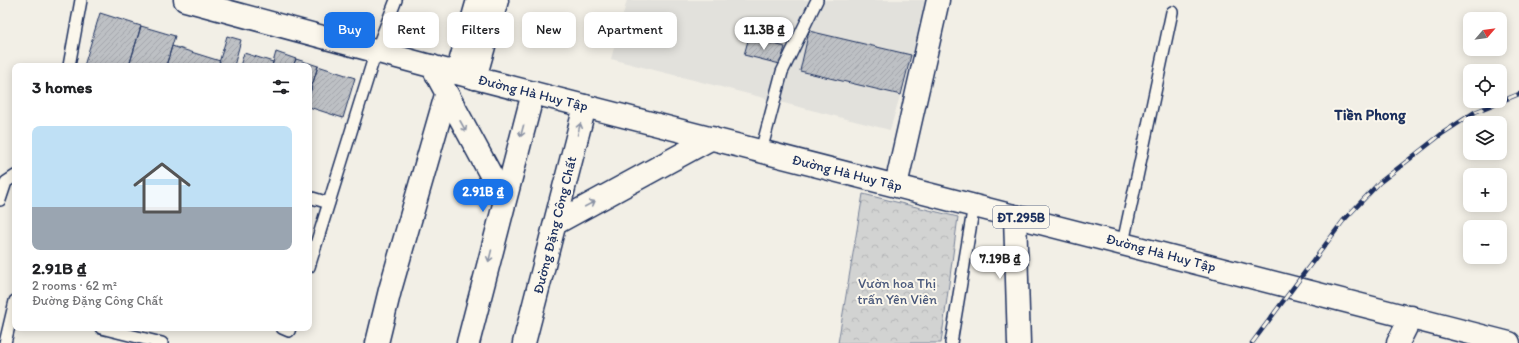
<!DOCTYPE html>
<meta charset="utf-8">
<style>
body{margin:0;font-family:Itim,sans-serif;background:#f6f6f6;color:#202124;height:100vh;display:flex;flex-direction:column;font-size:15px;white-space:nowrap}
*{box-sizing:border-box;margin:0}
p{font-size:13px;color:#757577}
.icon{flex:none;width:22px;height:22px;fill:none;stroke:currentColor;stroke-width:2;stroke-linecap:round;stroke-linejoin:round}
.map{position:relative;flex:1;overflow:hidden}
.sheet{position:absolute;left:12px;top:63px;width:300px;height:268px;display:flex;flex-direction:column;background:#fff;border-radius:8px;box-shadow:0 2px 10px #0003}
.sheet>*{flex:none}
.hud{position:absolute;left:324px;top:12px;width:380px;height:36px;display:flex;gap:8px}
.needle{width:26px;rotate:62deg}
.tools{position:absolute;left:1463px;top:12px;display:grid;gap:8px}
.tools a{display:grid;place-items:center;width:44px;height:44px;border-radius:8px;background:#fff;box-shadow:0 2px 10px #0003;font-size:20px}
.price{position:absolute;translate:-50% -34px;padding:0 9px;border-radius:14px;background:#fff;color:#222;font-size:13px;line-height:26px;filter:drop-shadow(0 1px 2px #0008)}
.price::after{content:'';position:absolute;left:50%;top:24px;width:12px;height:9px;margin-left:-6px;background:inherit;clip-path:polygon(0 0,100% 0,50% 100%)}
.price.on{background:#1a73e8;color:#fff}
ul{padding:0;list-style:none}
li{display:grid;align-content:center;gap:8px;height:212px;padding:0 20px}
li+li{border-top:1px solid #e0e0e0}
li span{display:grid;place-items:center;height:124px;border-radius:8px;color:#555}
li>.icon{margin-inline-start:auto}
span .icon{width:72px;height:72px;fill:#fffc;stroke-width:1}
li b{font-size:17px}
h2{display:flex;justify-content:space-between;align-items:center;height:48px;padding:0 20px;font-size:17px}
.chip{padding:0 14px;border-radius:8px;background:#fff;box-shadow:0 2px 10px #0003;font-size:14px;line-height:36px}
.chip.on{background:#1a73e8;color:#fff}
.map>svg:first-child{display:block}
</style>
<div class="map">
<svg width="1519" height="343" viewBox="0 0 1519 343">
<defs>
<pattern id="park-crowns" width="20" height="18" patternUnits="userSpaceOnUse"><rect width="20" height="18" fill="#d2d3d2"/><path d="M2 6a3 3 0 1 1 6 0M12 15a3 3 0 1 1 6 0" fill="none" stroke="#b4b5b7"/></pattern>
<pattern id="building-hatch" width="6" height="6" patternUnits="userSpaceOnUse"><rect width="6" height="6" fill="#bdc0c4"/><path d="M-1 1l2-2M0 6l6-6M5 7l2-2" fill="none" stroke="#a2a5ab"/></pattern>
</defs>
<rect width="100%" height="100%" fill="#f2efe6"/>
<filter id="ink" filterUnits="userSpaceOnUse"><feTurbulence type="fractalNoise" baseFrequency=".025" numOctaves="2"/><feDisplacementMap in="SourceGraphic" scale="8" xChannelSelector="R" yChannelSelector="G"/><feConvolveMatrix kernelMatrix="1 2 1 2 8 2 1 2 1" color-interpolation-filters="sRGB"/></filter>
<g filter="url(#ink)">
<path fill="#e2e1dc" d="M 627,0 L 928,0 L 890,130 L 611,59 Z"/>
<path fill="url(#park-crowns)" stroke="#768198" d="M 863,194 L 958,217 L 941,343 L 838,343 Z"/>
<path fill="url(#building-hatch)" stroke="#1b2f5e" d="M 100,13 L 141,26 L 129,66 L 84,66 Z
M 741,19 L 787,31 L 785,41 L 738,29 Z
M 141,26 L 175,36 L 166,66 L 129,66 Z
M 809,31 L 911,55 L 901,95 L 800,71 Z
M 227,36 L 241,40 L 234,66 L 218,66 Z
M 749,37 L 785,47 L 780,64 L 744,55 Z
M 172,46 L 220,61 L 218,66 L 166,66 Z
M 276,52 L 296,59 L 293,66 L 272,66 Z
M 244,53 L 273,62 L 272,66 L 240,66 Z
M 296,59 L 318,66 L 309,96 L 309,66 L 293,66 Z
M 318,66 L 355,78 L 343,118 L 309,107 L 309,96 Z"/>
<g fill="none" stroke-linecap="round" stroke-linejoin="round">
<defs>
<path id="lane" d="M 69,66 L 81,0
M 761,151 L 782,72 L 817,0
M 309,197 L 329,203
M 0,200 L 6,182 L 15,176
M 1123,243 L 1172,12
M 309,267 L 376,51 L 396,0
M 101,328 L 162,343
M 282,328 L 289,331 L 290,328
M 5,343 L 15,301
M 951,343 L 974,205"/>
<path id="street" d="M 896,185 L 938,0
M 1015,216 L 1019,343
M 377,343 L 390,290 L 446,95
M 1398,343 L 1411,317"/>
<path id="secondary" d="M 457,73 L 478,0
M 475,78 L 497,0
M 468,343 L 533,93
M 524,343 L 585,106"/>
<path id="primary" d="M 185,0 L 475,78 L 1509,343
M 432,66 L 504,199
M 556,223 L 712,138"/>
</defs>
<use href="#lane" stroke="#1b2f5e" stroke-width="14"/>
<use href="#street" stroke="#1b2f5e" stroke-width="25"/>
<use href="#secondary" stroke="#1b2f5e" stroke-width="25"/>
<use href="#primary" stroke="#1b2f5e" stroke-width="25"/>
<use href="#lane" stroke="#fbf7ec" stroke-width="11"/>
<use href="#street" stroke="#fbf7ec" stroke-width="22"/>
<use href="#secondary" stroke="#fbf7ec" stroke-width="22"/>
<use href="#primary" stroke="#fbf7ec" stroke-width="22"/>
<defs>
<path id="rail" d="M 1252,343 L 1343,221 L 1379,183 L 1443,133 L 1475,112 L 1519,94"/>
</defs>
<use href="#rail" stroke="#1b2f5e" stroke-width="4.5"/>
<use href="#rail" stroke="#fbf7ec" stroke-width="3" stroke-dasharray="9" stroke-linecap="butt"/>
</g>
<defs><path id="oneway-shaft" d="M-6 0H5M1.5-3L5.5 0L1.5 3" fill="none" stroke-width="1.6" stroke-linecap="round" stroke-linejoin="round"/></defs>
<g stroke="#8b93a5">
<use href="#oneway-shaft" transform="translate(463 126) rotate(61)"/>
<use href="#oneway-shaft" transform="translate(579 129) rotate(-76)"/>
<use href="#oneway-shaft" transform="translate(522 131) rotate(105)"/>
<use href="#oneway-shaft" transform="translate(590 204) rotate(-28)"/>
<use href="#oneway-shaft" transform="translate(490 256) rotate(104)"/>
</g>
</g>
<g text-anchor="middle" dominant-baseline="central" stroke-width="4" stroke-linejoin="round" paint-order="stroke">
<rect fill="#fbf7ec" stroke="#5e6b89" stroke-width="1" x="993" y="206" width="56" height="22" rx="3"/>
<g font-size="13" font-weight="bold" fill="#1b2f5e">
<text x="1021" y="217">ĐT.295B</text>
</g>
<g font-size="14" fill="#1b2f5e" stroke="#fbf7ec">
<text transform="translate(533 93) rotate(14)">Đường Hà Huy Tập</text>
<text transform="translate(847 173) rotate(14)">Đường Hà Huy Tập</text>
<text transform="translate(555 225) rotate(-76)">Đường Đặng Công Chất</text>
<text transform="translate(1161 253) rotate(15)">Đường Hà Huy Tập</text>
</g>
<g font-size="14" fill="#49587b" stroke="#fbf7ec">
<text x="897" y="283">Vườn hoa Thị<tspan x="897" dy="16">trấn Yên Viên</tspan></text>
</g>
<g font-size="15" font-weight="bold" fill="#1b2f5e" stroke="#fbf7ec">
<text x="1370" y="115">Tiền Phong</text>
</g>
</g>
</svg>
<div class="tools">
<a><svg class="needle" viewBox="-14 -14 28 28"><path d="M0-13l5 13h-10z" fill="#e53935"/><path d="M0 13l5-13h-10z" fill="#757577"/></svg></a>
<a><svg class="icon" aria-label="locate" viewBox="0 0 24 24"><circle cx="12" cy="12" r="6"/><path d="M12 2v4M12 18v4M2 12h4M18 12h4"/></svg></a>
<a><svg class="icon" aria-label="layers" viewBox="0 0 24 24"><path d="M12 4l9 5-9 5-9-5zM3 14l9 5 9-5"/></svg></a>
<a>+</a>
<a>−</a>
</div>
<b class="price" style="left:764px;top:51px">11.3B ₫</b>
<b class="price on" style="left:483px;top:213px">2.91B ₫</b>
<b class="price" style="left:1000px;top:280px">7.19B ₫</b>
<div class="hud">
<a class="chip on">Buy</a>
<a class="chip">Rent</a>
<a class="chip">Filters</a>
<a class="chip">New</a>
<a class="chip">Apartment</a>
</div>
<section class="sheet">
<h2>3 homes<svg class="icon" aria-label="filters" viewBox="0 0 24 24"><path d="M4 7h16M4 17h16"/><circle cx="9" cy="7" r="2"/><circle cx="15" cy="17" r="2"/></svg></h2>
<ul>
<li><span style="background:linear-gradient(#bfe0f5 65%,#9aa5b1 0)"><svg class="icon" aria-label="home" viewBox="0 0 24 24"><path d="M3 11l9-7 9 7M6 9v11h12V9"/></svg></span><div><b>2.91B ₫</b><p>2 rooms · 62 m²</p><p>Đường Đặng Công Chất</p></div></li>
</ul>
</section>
</div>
